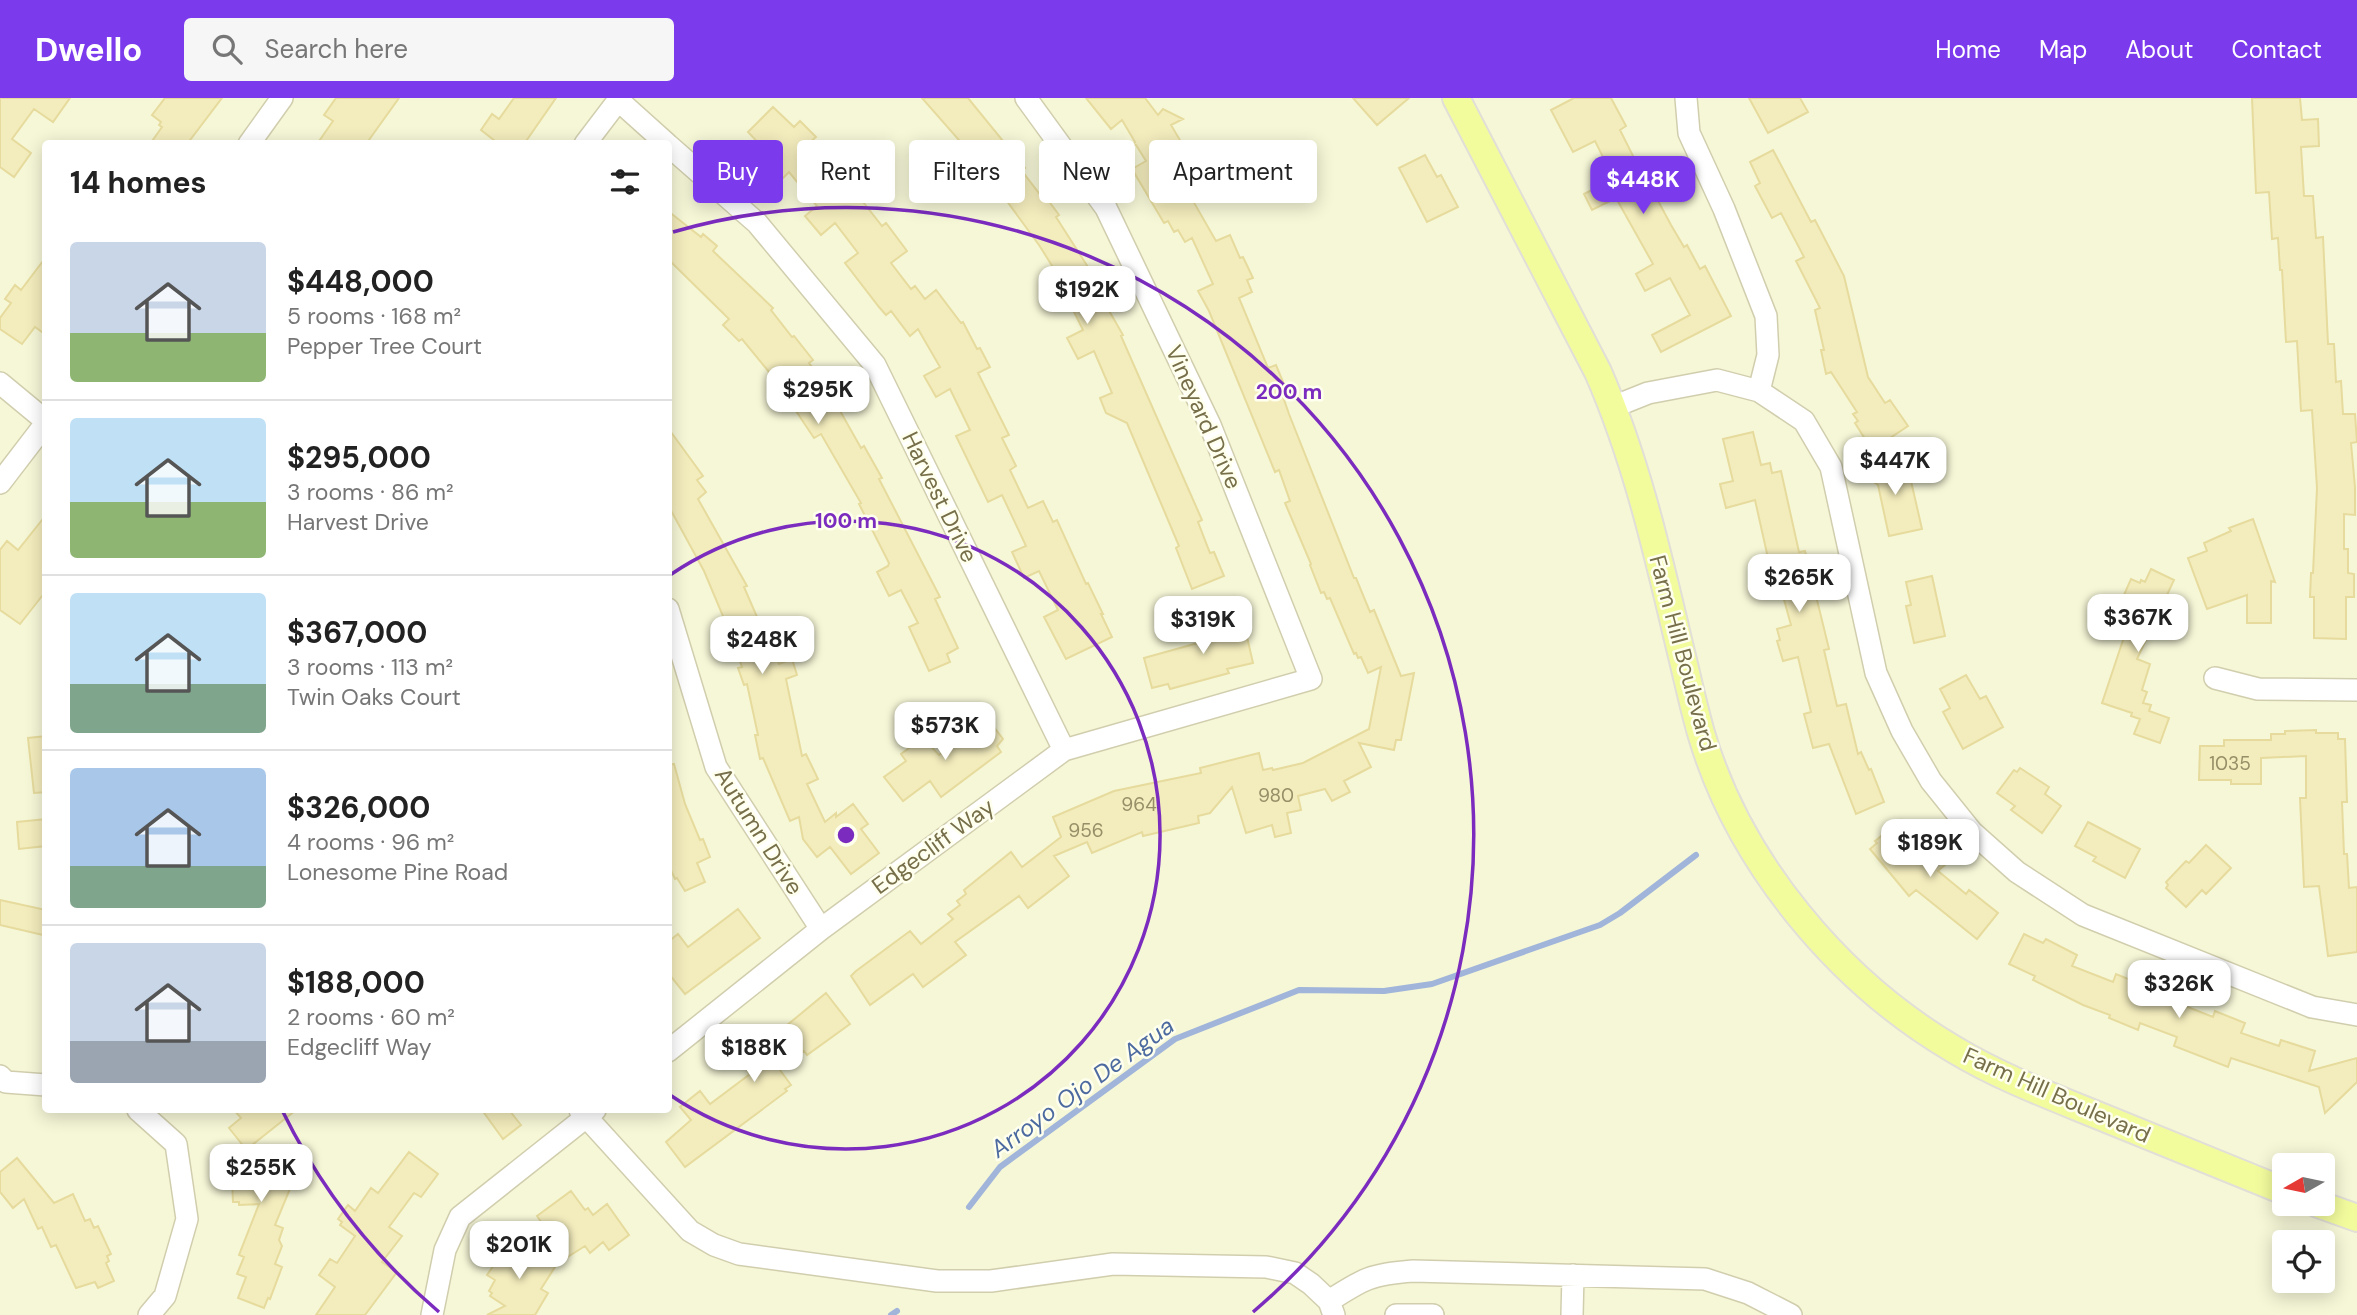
<!DOCTYPE html>
<meta charset="utf-8">
<style>
body{margin:0;font-family:"DM Sans",sans-serif;background:#f6f6f6;color:#222;height:100vh;display:flex;flex-direction:column;font-size:26px;white-space:nowrap}
*{box-sizing:border-box;margin:0}
p{font-size:23px;color:#767676}
.icon{flex:none;width:38px;height:38px;fill:none;stroke:currentColor;stroke-width:2;stroke-linecap:round;stroke-linejoin:round}
.map{position:relative;flex:1;overflow:hidden}
.side{position:absolute;left:42px;top:42px;width:630px;height:973px;display:flex;flex-direction:column;background:#fff;border-radius:7px;box-shadow:0 4px 18px #0003}
.side>*{flex:none}
.top-card{position:absolute;left:693px;top:42px;width:665px;height:63px;display:flex;gap:14px}
.needle{width:46px;rotate:261deg}
.fabs{position:absolute;left:2272px;top:1055px;display:grid;gap:14px}
.fabs a{display:grid;place-items:center;width:63px;height:63px;border-radius:7px;background:#fff;box-shadow:0 4px 18px #0003;font-size:35px}
.price{position:absolute;translate:-50% -60px;padding:0 16px;border-radius:14px;background:#fff;color:#222;font-size:23px;line-height:46px;filter:drop-shadow(0 2px 4px #0008)}
.price::after{content:'';position:absolute;left:50%;top:42px;width:21px;height:16px;margin-left:-10px;background:inherit;clip-path:polygon(0 0,100% 0,50% 100%)}
.price.current{background:#7c3aed;color:#fff}
ul{padding:0;list-style:none}
li{display:flex;align-items:center;gap:21px;height:175px;padding:0 28px}
li+li{border-top:2px solid #e0e0e0}
li span{display:grid;place-items:center;flex:none;width:196px;height:140px;border-radius:7px;color:#555}
li>.icon{margin-inline-start:auto}
span .icon{width:84px;height:84px;fill:#fffc;stroke-width:1}
li b{font-size:30px}
h2{display:flex;justify-content:space-between;align-items:center;height:84px;padding:0 28px;font-size:30px}
.tag{padding:0 24px;border-radius:7px;background:#fff;box-shadow:0 4px 18px #0003;font-size:24px;line-height:63px}
.tag.current{background:#7c3aed;color:#fff}
header{display:flex;align-items:center;gap:42px;box-sizing:border-box;height:98px;padding:0 35px;background:#7c3aed;color:#fff}
header strong{font-size:33px}
nav{display:flex;gap:38px;margin-inline-start:auto;font-size:24px}
.search{width:490px;height:63px;background:#f6f6f6;display:flex;align-items:center;gap:18px;box-sizing:border-box;padding:0 24px;border-radius:7px;color:#767676;font-size:26px}
.map>svg:first-child{display:block}
</style>
<header>
<strong>Dwello</strong>
<div class="search"><svg class="icon" aria-label="search" viewBox="0 0 24 24"><circle cx="10" cy="10" r="6"/><path d="M15 15l6 6"/></svg>Search here</div>
<nav><a>Home</a><a>Map</a><a>About</a><a>Contact</a></nav>
</header>
<div class="map">
<svg width="2357" height="1217" viewBox="0 0 2357 1217">
<rect width="100%" height="100%" fill="#fbfde6"/>
<path fill="#f6f7d7" fill-rule="evenodd" d="M 0,0 L 2357,0 L 2357,1217 L 0,1217 ZM 46,46 L 668,46 L 668,1012 L 46,1012 ZM 2284,1068 L 2322,1068 L 2322,1106 L 2284,1106 ZM 2284,1144 L 2322,1144 L 2322,1183 L 2284,1183 Z"/>
<g fill="none" stroke-linecap="round" stroke-linejoin="round">
<path stroke="#a0b5d9" stroke-width="6" d="M 969,1109 L 1000,1069 L 1175,941 L 1299,892 L 1384,893 L 1432,886 L 1600,827 L 1620,815 L 1696,757
M 891,1217 L 897,1213"/>
</g>
<path fill="#f3ecbd" stroke="#e6db9d" stroke-width="2" d="M 0,0 L 70,0 L 53,24 L 34,11 L 12,41 L 31,55 L 14,79 L 0,69 Z
M 165,0 L 222,0 L 187,46 L 150,46 L 162,29 L 159,27 L 161,24 L 152,17 Z
M 336,0 L 399,0 L 366,46 L 317,46 L 333,23 L 324,17 Z
M 514,0 L 556,0 L 524,46 L 499,46 L 481,32 L 492,16 L 499,21 Z
M 922,0 L 968,0 L 1025,70 L 1022,73 L 1042,99 L 1045,98 L 1059,117 L 1056,119 L 1095,180 L 1092,183 L 1123,237 L 1121,238 L 1202,422 L 1198,424 L 1210,455 L 1214,454 L 1224,478 L 1192,491 L 1176,450 L 1179,448 L 1127,325 L 1106,315 L 1100,300 L 1112,295 L 1094,253 L 1078,261 L 1067,240 L 1083,232 L 1073,212 L 1078,209 L 1039,147 L 998,91 L 990,95 L 958,56 L 966,50 Z
M 1086,0 L 1145,0 L 1158,17 L 1163,11 L 1183,21 L 1171,27 L 1184,49 L 1195,49 L 1199,56 L 1197,64 L 1177,75 L 1216,143 L 1230,137 L 1240,160 L 1243,159 L 1253,180 L 1247,182 L 1252,194 L 1239,200 L 1268,270 L 1276,267 L 1286,291 L 1281,293 L 1289,316 L 1354,480 L 1356,480 L 1370,514 L 1374,512 L 1401,578 L 1414,575 L 1401,642 L 1396,642 L 1394,652 L 1359,645 L 1371,669 L 1344,683 L 1350,694 L 1332,703 L 1325,691 L 1298,698 L 1301,712 L 1287,715 L 1291,735 L 1275,739 L 1272,727 L 1246,735 L 1232,689 L 1210,715 L 1198,718 L 1199,725 L 1143,738 L 1142,734 L 1092,755 L 1087,744 L 1054,758 L 1069,778 L 1028,810 L 1019,798 L 955,844 L 966,857 L 923,889 L 913,876 L 870,907 L 851,878 L 856,873 L 910,833 L 921,846 L 953,821 L 948,816 L 960,807 L 957,803 L 966,796 L 964,792 L 1011,754 L 1022,769 L 1061,739 L 1053,719 L 1114,693 L 1201,675 L 1200,670 L 1259,655 L 1263,672 L 1272,670 L 1273,672 L 1303,665 L 1369,631 L 1381,569 L 1368,575 L 1361,559 L 1358,560 L 1356,555 L 1354,556 L 1330,500 L 1327,501 L 1324,494 L 1321,495 L 1310,467 L 1311,466 L 1285,405 L 1290,403 L 1279,372 L 1275,374 L 1209,213 L 1198,193 L 1213,186 L 1192,140 L 1185,144 L 1178,132 L 1174,134 L 1168,123 L 1164,125 L 1132,71 L 1146,63 L 1136,47 L 1133,47 L 1135,44 L 1122,22 L 1111,31 Z
M 1353,0 L 1409,0 L 1377,27 Z
M 1574,0 L 1611,0 L 1626,28 L 1620,32 L 1636,64 L 1644,60 L 1662,96 L 1656,99 L 1671,127 L 1684,149 L 1687,147 L 1700,171 L 1705,168 L 1731,218 L 1661,254 L 1652,237 L 1690,217 L 1670,180 L 1645,193 L 1636,176 L 1653,166 L 1616,100 L 1592,112 L 1584,96 L 1614,81 L 1595,43 L 1573,54 L 1551,12 Z
M 1749,0 L 1800,0 L 1808,14 L 1768,35 Z
M 2252,0 L 2300,0 L 2302,22 L 2318,21 L 2319,48 L 2301,49 L 2304,98 L 2313,98 L 2316,140 L 2323,139 L 2328,246 L 2334,246 L 2336,284 L 2341,283 L 2343,316 L 2355,316 L 2357,344 L 2351,345 L 2355,389 L 2355,417 L 2344,416 L 2344,451 L 2348,451 L 2348,475 L 2354,476 L 2354,499 L 2346,499 L 2346,541 L 2314,540 L 2314,499 L 2310,499 L 2311,475 L 2313,475 L 2317,390 L 2312,312 L 2301,313 L 2297,243 L 2286,244 L 2282,172 L 2280,172 L 2278,140 L 2272,141 L 2269,94 L 2256,95 Z
M 773,9 L 794,29 L 800,23 L 816,39 L 809,45 L 835,76 L 846,66 L 868,93 L 860,100 L 882,128 L 886,125 L 907,153 L 891,165 L 911,191 L 915,188 L 925,201 L 936,192 L 961,225 L 963,224 L 977,251 L 980,250 L 990,269 L 978,275 L 1009,337 L 1002,340 L 1016,368 L 1010,372 L 1028,410 L 1043,403 L 1053,424 L 1057,422 L 1086,486 L 1088,485 L 1103,516 L 1101,516 L 1112,539 L 1066,561 L 1044,519 L 1058,512 L 1039,473 L 1024,480 L 1012,454 L 1026,448 L 1002,397 L 988,404 L 956,338 L 970,332 L 950,291 L 936,299 L 924,278 L 940,269 L 918,231 L 910,238 L 891,213 L 886,217 L 879,209 L 845,165 L 858,155 L 835,125 L 821,137 L 805,118 L 817,108 L 789,74 L 777,86 L 755,65 L 767,54 L 748,34 Z
M 1773,52 L 1811,124 L 1815,122 L 1844,178 L 1868,279 L 1885,305 L 1890,302 L 1908,328 L 1872,352 L 1855,325 L 1858,323 L 1853,316 L 1857,314 L 1831,274 L 1826,276 L 1821,252 L 1824,252 L 1815,212 L 1820,210 L 1796,163 L 1804,159 L 1781,115 L 1772,120 L 1755,88 L 1760,85 L 1750,64 Z
M 1425,57 L 1437,79 L 1441,77 L 1458,109 L 1427,124 L 1399,70 Z
M 668,113 L 701,139 L 703,136 L 717,148 L 713,153 L 773,210 L 771,212 L 792,239 L 794,238 L 813,262 L 809,265 L 831,296 L 833,294 L 843,309 L 839,311 L 861,350 L 864,348 L 882,380 L 879,381 L 940,499 L 935,501 L 958,550 L 947,556 L 950,564 L 929,573 L 909,529 L 918,525 L 901,492 L 889,498 L 877,474 L 888,468 L 889,465 L 859,406 L 861,405 L 821,336 L 814,340 L 774,280 L 742,241 L 739,243 L 723,227 L 729,221 L 668,161 Z
M 46,159 L 46,237 L 35,229 L 22,246 L 0,231 L 0,220 L 11,205 L 5,201 L 15,187 L 21,192 Z
M 668,330 L 703,378 L 697,382 L 706,394 L 698,401 L 747,488 L 744,489 L 764,535 L 767,533 L 779,566 L 792,561 L 797,577 L 786,581 L 802,658 L 806,656 L 818,681 L 807,686 L 825,724 L 836,715 L 836,719 L 853,706 L 868,726 L 861,731 L 879,755 L 851,776 L 830,749 L 817,759 L 803,741 L 799,719 L 790,723 L 763,660 L 760,661 L 755,637 L 758,637 L 747,586 L 744,587 L 738,570 L 742,569 L 728,530 L 704,473 L 668,407 Z
M 1753,334 L 1761,367 L 1770,365 L 1772,375 L 1781,373 L 1799,454 L 1805,453 L 1829,551 L 1824,552 L 1837,608 L 1846,606 L 1858,656 L 1861,654 L 1869,672 L 1871,671 L 1884,704 L 1856,716 L 1829,646 L 1813,650 L 1804,616 L 1811,614 L 1798,559 L 1783,563 L 1777,543 L 1780,542 L 1777,531 L 1791,527 L 1778,480 L 1762,483 L 1758,463 L 1768,460 L 1755,402 L 1726,410 L 1720,386 L 1733,383 L 1723,341 Z
M 1874,359 L 1893,373 L 1908,370 L 1922,431 L 1889,438 L 1878,387 L 1862,375 Z
M 46,417 L 46,493 L 20,526 L 0,512 L 0,452 L 7,443 L 18,452 Z
M 2253,421 L 2275,484 L 2271,483 L 2271,525 L 2247,525 L 2247,497 L 2207,511 L 2188,460 L 2207,453 L 2204,445 L 2231,433 L 2229,430 Z
M 2151,471 L 2174,482 L 2137,561 L 2150,566 L 2142,592 L 2147,594 L 2143,605 L 2151,607 L 2149,613 L 2169,620 L 2160,645 L 2134,636 L 2140,621 L 2131,618 L 2132,615 L 2102,605 L 2125,536 L 2116,532 L 2125,511 L 2119,508 L 2131,481 L 2140,485 L 2141,482 L 2145,484 Z
M 1932,478 L 1945,538 L 1914,545 L 1906,508 L 1911,507 L 1906,484 Z
M 1242,517 L 1253,565 L 1227,571 L 1229,575 L 1170,591 L 1168,586 L 1152,590 L 1144,560 L 1198,545 L 1195,531 Z
M 1966,577 L 1980,601 L 1986,598 L 2003,629 L 1963,651 L 1943,614 L 1950,610 L 1940,591 Z
M 987,620 L 1003,641 L 997,648 L 1001,654 L 941,699 L 930,683 L 903,703 L 884,679 L 906,663 L 901,656 L 923,640 L 939,657 Z
M 2316,632 L 2316,635 L 2338,635 L 2338,641 L 2345,641 L 2347,704 L 2342,704 L 2344,756 L 2347,756 L 2349,790 L 2357,789 L 2357,854 L 2328,858 L 2319,788 L 2304,789 L 2300,700 L 2306,700 L 2306,658 L 2261,660 L 2261,686 L 2231,686 L 2231,682 L 2199,682 L 2200,648 L 2224,648 L 2224,642 L 2271,642 L 2271,636 L 2285,636 L 2285,633 Z
M 46,638 L 46,694 L 34,695 L 28,640 Z
M 674,666 L 685,706 L 700,742 L 703,741 L 710,759 L 697,765 L 705,784 L 685,793 L 677,780 L 675,781 L 668,766 L 668,667 Z
M 2020,670 L 2049,689 L 2045,696 L 2061,708 L 2042,735 L 2011,712 L 2015,708 L 1997,695 L 2014,672 L 2017,674 Z
M 46,721 L 46,748 L 19,751 L 17,724 Z
M 1901,722 L 1928,753 L 1931,750 L 1946,766 L 1938,773 L 1966,796 L 1969,792 L 1998,815 L 1977,841 L 1916,792 L 1909,798 L 1870,751 L 1877,745 L 1875,743 Z
M 2088,724 L 2140,751 L 2125,780 L 2093,763 L 2096,759 L 2075,748 Z
M 2206,747 L 2231,770 L 2206,796 L 2202,792 L 2186,809 L 2166,790 L 2168,787 L 2166,784 L 2186,763 L 2189,765 Z
M 0,802 L 46,812 L 43,837 L 0,827 Z
M 738,811 L 760,840 L 685,896 L 668,875 L 668,844 L 678,836 L 688,849 Z
M 2024,836 L 2043,845 L 2046,841 L 2077,857 L 2072,868 L 2113,884 L 2116,876 L 2153,891 L 2152,895 L 2213,919 L 2215,913 L 2245,925 L 2241,935 L 2279,948 L 2281,942 L 2315,953 L 2309,973 L 2357,960 L 2357,984 L 2325,1015 L 2319,989 L 2231,960 L 2228,969 L 2174,948 L 2177,939 L 2140,925 L 2138,932 L 2109,920 L 2110,917 L 2083,907 L 2033,882 L 2035,878 L 2009,866 Z
M 826,895 L 850,926 L 807,957 L 804,953 L 780,972 L 791,987 L 785,991 L 787,993 L 685,1069 L 666,1044 L 691,1022 L 680,1009 L 700,993 L 710,1006 L 750,976 L 739,962 L 759,948 L 767,959 L 794,939 L 786,928 Z
M 234,1012 L 296,1012 L 252,1047 L 290,1062 L 287,1070 L 294,1081 L 275,1127 L 283,1130 L 279,1142 L 282,1148 L 275,1166 L 282,1169 L 270,1201 L 268,1200 L 264,1210 L 238,1200 L 246,1179 L 237,1176 L 244,1159 L 239,1157 L 259,1106 L 239,1107 L 239,1104 L 233,1104 L 232,1082 L 250,1081 L 246,1068 L 257,1065 L 229,1030 L 241,1020 Z
M 482,1012 L 509,1012 L 521,1027 L 503,1041 Z
M 409,1054 L 438,1076 L 421,1099 L 414,1095 L 389,1129 L 402,1138 L 382,1164 L 397,1174 L 365,1217 L 316,1217 L 335,1189 L 319,1177 L 330,1161 L 337,1165 L 355,1138 L 340,1127 L 342,1124 L 338,1121 L 348,1107 L 355,1113 L 371,1090 L 378,1095 Z
M 17,1060 L 54,1105 L 73,1096 L 85,1123 L 90,1121 L 94,1130 L 98,1128 L 111,1156 L 107,1158 L 109,1163 L 106,1165 L 114,1183 L 98,1190 L 95,1184 L 76,1190 L 56,1147 L 51,1149 L 42,1129 L 38,1131 L 24,1101 L 13,1110 L 0,1094 L 0,1074 Z
M 571,1093 L 585,1112 L 588,1110 L 593,1117 L 607,1106 L 629,1137 L 609,1152 L 603,1144 L 590,1155 L 585,1148 L 566,1160 L 537,1118 Z
M 512,1141 L 555,1169 L 541,1191 L 548,1195 L 535,1217 L 487,1217 L 505,1208 L 490,1198 L 492,1195 L 489,1193 L 495,1182 L 487,1177 Z"/>
<g fill="none" stroke-linecap="round" stroke-linejoin="round">
<defs>
<path id="minor" d="M 1686,0 L 1689,35 L 1724,111 L 1766,218 L 1768,257 L 1759,293
M 618,2 L 667,46
M 249,46 L 282,0
M 585,46 L 620,0
M 668,47 L 757,125 L 875,267 L 1064,652
M 0,285 L 46,323
M 1613,309 L 1648,295 L 1717,282 L 1759,293 L 1804,323 L 1831,369 L 1876,575 L 1902,633 L 1931,683 L 1972,734 L 2017,774 L 2083,817 L 2312,909 L 2357,917
M 0,385 L 46,325
M 668,511 L 716,669 L 821,831
M 2215,580 L 2258,591 L 2357,592
M 668,953 L 821,831 L 1064,652 L 1311,581 L 1210,327 L 1106,110 L 1026,0
M 0,978 L 6,984 L 46,987
M 138,1012 L 176,1046 L 187,1121 L 165,1198 L 149,1217
M 580,1012 L 690,1133 L 714,1147 L 739,1156 L 937,1183 L 991,1183 L 1113,1166 L 1266,1169 L 1295,1175 L 1311,1186 L 1329,1203 L 1334,1217
M 1329,1203 C 1363,1181 1371,1176 1413,1173 L 1705,1181 L 1748,1195 L 1791,1217
M 432,1217 L 445,1152 L 460,1119 L 595,1012
M 1396,1217 L 1433,1217
M 1572,1217 L 1573,1177"/>
<path id="major" d="M 1456,0 L 1598,274 C 1637,363 1658,457 1680,550 C 1687,578 1693,607 1701,635 C 1739,765 1839,884 1955,952 C 2000,979 2048,997 2097,1017 C 2159,1042 2221,1068 2284,1093
M 2318,1106 L 2357,1120"/>
</defs>
<use href="#minor" stroke="#d1ceae" stroke-width="24"/>
<use href="#major" stroke="#e1dfd7" stroke-width="30"/>
<use href="#minor" stroke="#fff" stroke-width="21"/>
<use href="#major" stroke="#f3fc9d" stroke-width="26"/>
</g>
<g fill="none" stroke="#7b2cbf" stroke-width="3.5">
<path d="M670 477A314 314 0 1 1 670 997"/>
<path d="M439 1214A627 627 0 0 1 282 1012M673 134A627 627 0 0 1 1253 1214"/>
</g>
<g text-anchor="middle" dominant-baseline="central" stroke-width="5" stroke-linejoin="round" paint-order="stroke">
<g font-size="19" fill="#968e67">
<text x="2230" y="665">1035</text>
<text x="1276" y="697">980</text>
<text x="1139" y="706">964</text>
<text x="1086" y="732">956</text>
</g>
<g font-size="23" fill="#776f4a" stroke="#feffed">
<text transform="translate(1204 319) rotate(66)">Vineyard Drive</text>
<text transform="translate(940 399) rotate(64)">Harvest Drive</text>
<text transform="translate(1683 555) rotate(75)">Farm Hill Boulevard</text>
<text transform="translate(759 733) rotate(58)">Autumn Drive</text>
<text transform="translate(933 748) rotate(-36)">Edgecliff Way</text>
<text transform="translate(2057 997) rotate(24)">Farm Hill Boulevard</text>
</g>
<g font-size="24" font-style="italic" fill="#4c6aa0" stroke="#feffed">
<text transform="translate(1082 989) rotate(-36)">Arroyo Ojo De Agua</text>
</g>
</g>
<circle cx="846" cy="737" r="10" fill="#7b2cbf" stroke="#feffed" stroke-width="3.5"/>
<g font-size="21" text-anchor="middle" font-weight="bold" fill="#7b2cbf" stroke="#feffed" stroke-width="5" stroke-linejoin="round" paint-order="stroke">
<text x="1289" y="301">200 m</text>
<text x="846" y="430">100 m</text>
</g>
</svg>
<div class="fabs">
<a><svg class="needle" viewBox="-14 -14 28 28"><path d="M0-13l5 13h-10z" fill="#e53935"/><path d="M0 13l5-13h-10z" fill="#767676"/></svg></a>
<a><svg class="icon" aria-label="locate" viewBox="0 0 24 24"><circle cx="12" cy="12" r="6"/><path d="M12 2v4M12 18v4M2 12h4M18 12h4"/></svg></a>
</div>
<b class="price current" style="left:1643px;top:118px">$448K</b>
<b class="price" style="left:1087px;top:228px">$192K</b>
<b class="price" style="left:818px;top:328px">$295K</b>
<b class="price" style="left:1895px;top:399px">$447K</b>
<b class="price" style="left:1799px;top:516px">$265K</b>
<b class="price" style="left:2138px;top:556px">$367K</b>
<b class="price" style="left:1203px;top:558px">$319K</b>
<b class="price" style="left:762px;top:578px">$248K</b>
<b class="price" style="left:945px;top:664px">$573K</b>
<b class="price" style="left:1930px;top:781px">$189K</b>
<b class="price" style="left:2179px;top:922px">$326K</b>
<b class="price" style="left:754px;top:986px">$188K</b>
<b class="price" style="left:261px;top:1106px">$255K</b>
<b class="price" style="left:519px;top:1183px">$201K</b>
<div class="top-card">
<a class="tag current">Buy</a>
<a class="tag">Rent</a>
<a class="tag">Filters</a>
<a class="tag">New</a>
<a class="tag">Apartment</a>
</div>
<section class="side">
<h2>14 homes<svg class="icon" aria-label="filters" viewBox="0 0 24 24"><path d="M4 7h16M4 17h16"/><circle cx="9" cy="7" r="2"/><circle cx="15" cy="17" r="2"/></svg></h2>
<ul>
<li><span style="background:linear-gradient(#c9d6e8 65%,#8fb573 0)"><svg class="icon" aria-label="home" viewBox="0 0 24 24"><path d="M3 11l9-7 9 7M6 9v11h12V9"/></svg></span><div><b>$448,000</b><p>5 rooms · 168 m²</p><p>Pepper Tree Court</p></div></li>
<li><span style="background:linear-gradient(#bfe0f5 60%,#8fb573 0)"><svg class="icon" aria-label="home" viewBox="0 0 24 24"><path d="M3 11l9-7 9 7M6 9v11h12V9"/></svg></span><div><b>$295,000</b><p>3 rooms · 86 m²</p><p>Harvest Drive</p></div></li>
<li><span style="background:linear-gradient(#bfe0f5 65%,#7fa58c 0)"><svg class="icon" aria-label="home" viewBox="0 0 24 24"><path d="M3 11l9-7 9 7M6 9v11h12V9"/></svg></span><div><b>$367,000</b><p>3 rooms · 113 m²</p><p>Twin Oaks Court</p></div></li>
<li><span style="background:linear-gradient(#a9c7e8 70%,#7fa58c 0)"><svg class="icon" aria-label="home" viewBox="0 0 24 24"><path d="M3 11l9-7 9 7M6 9v11h12V9"/></svg></span><div><b>$326,000</b><p>4 rooms · 96 m²</p><p>Lonesome Pine Road</p></div></li>
<li><span style="background:linear-gradient(#c9d6e8 70%,#9aa5b1 0)"><svg class="icon" aria-label="home" viewBox="0 0 24 24"><path d="M3 11l9-7 9 7M6 9v11h12V9"/></svg></span><div><b>$188,000</b><p>2 rooms · 60 m²</p><p>Edgecliff Way</p></div></li>
</ul>
</section>
</div>
